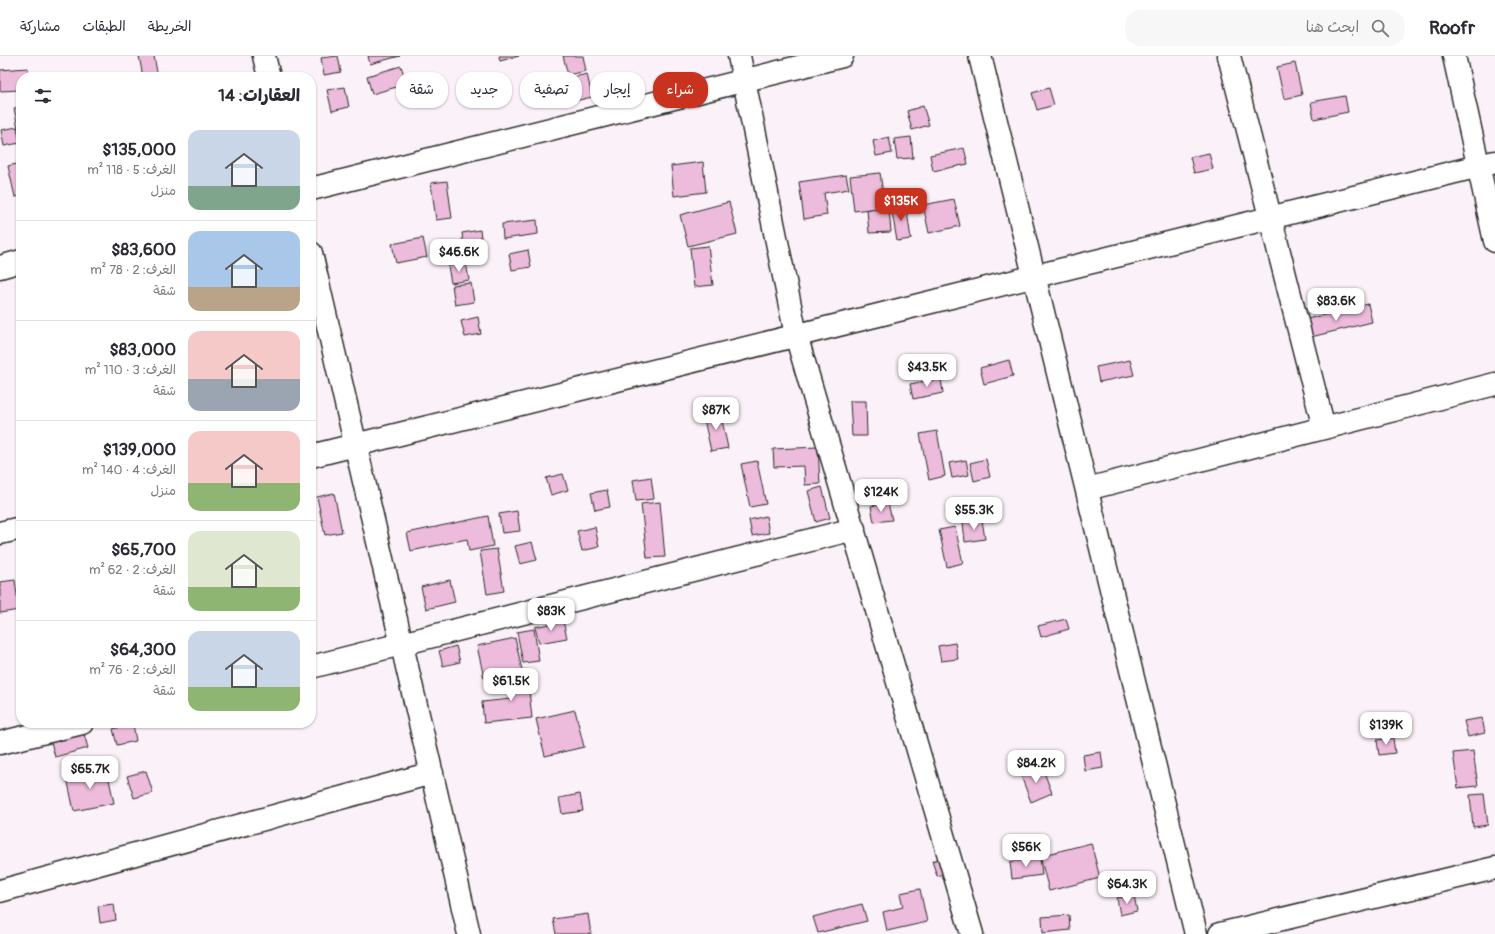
<!DOCTYPE html>
<html lang="ar">
<meta charset="utf-8">
<style>
body{margin:0;font-family:Pangolin,"Playpen Sans Arabic",sans-serif;background:#f7f7f7;color:#2b2b33;direction:rtl;height:100vh;display:flex;flex-direction:column;font-size:15px;white-space:nowrap}
*{box-sizing:border-box;margin:0}
p{font-size:13px;color:#7c7c81}
.icon{flex:none;width:22px;height:22px;fill:none;stroke:currentColor;stroke-width:2;stroke-linecap:round;stroke-linejoin:round}
.map{position:relative;flex:1;overflow:hidden;direction:ltr}
.details{position:absolute;left:16px;top:16px;width:300px;height:656px;display:flex;flex-direction:column;background:#fff;border-radius:16px;box-shadow:0 1px 3px #0004;direction:rtl}
.details>*{flex:none}
.guide{position:absolute;left:328px;top:16px;width:380px;height:36px;direction:rtl;display:flex;gap:8px}
.price{position:absolute;translate:-50% -34px;padding:0 9px;border-radius:8px;background:#fff;color:#222;font-size:13px;line-height:26px;filter:drop-shadow(0 1px 2px #0008)}
.price::after{content:'';position:absolute;left:50%;top:24px;width:12px;height:9px;margin-left:-6px;background:inherit;clip-path:polygon(0 0,100% 0,50% 100%)}
.price.on{background:#c8321e;color:#fff}
ul{padding:0;list-style:none}
li{display:flex;align-items:center;gap:12px;height:100px;padding:0 16px}
li+li{border-top:1px solid #e1e1e2}
li span{display:grid;place-items:center;flex:none;width:112px;height:80px;border-radius:12px;color:#555}
li>.icon{margin-inline-start:auto}
span .icon{width:48px;height:48px;fill:#fffc;stroke-width:1}
li b{font-size:17px}
h2{display:flex;justify-content:space-between;align-items:center;height:48px;padding:0 16px;font-size:17px}
.chip{padding:0 14px;border-radius:16px;background:#fff;box-shadow:0 1px 3px #0004;font-size:14px;line-height:36px}
.chip.on{background:#c8321e;color:#fff}
header{display:flex;align-items:center;gap:24px;box-sizing:border-box;height:56px;padding:0 20px;background:#fff;border-bottom:1px solid #e1e1e2}
header strong{font-size:19px}
nav{display:flex;gap:22px;margin-inline-start:auto;font-size:14px}
.search{width:280px;height:36px;background:#f7f7f7;display:flex;align-items:center;gap:10px;box-sizing:border-box;padding:0 14px;border-radius:16px;color:#7c7c81;font-size:15px}
.map>svg:first-child{display:block}
</style>
<header>
<strong>Roofr</strong>
<div class="search"><svg class="icon" aria-label="search" viewBox="0 0 24 24"><circle cx="10" cy="10" r="6"/><path d="M15 15l6 6"/></svg>ابحث هنا</div>
<nav><a>الخريطة</a><a>الطبقات</a><a>مشاركة</a></nav>
</header>
<div class="map">
<svg width="1495" height="878" viewBox="0 0 1495 878">
<rect width="100%" height="100%" fill="#fbf1f8"/>
<filter id="ink" filterUnits="userSpaceOnUse"><feTurbulence type="fractalNoise" baseFrequency=".025" numOctaves="2"/><feDisplacementMap in="SourceGraphic" scale="8" xChannelSelector="R" yChannelSelector="G"/><feConvolveMatrix kernelMatrix="1 2 1 2 8 2 1 2 1" color-interpolation-filters="sRGB"/></filter>
<g filter="url(#ink)">
<path fill="#edbbdb" stroke="#2b2b2b" d="M 139,0 L 154,0 L 158,21 L 143,21 Z
M 338,0 L 341,16 L 324,19 L 321,2 Z
M 368,0 L 400,0 L 370,8 Z
M 499,0 L 519,0 L 500,5 Z
M 563,0 L 583,0 L 586,15 L 568,19 Z
M 1295,7 L 1302,39 L 1284,43 L 1277,11 Z
M 401,10 L 407,28 L 372,38 L 367,20 Z
M 28,12 L 28,21 L 21,21 L 21,34 L 0,35 L 0,14 Z
M 587,18 L 592,41 L 575,45 L 570,22 Z
M 345,31 L 349,51 L 332,55 L 327,34 Z
M 1049,32 L 1054,49 L 1037,54 L 1032,37 Z
M 1345,40 L 1348,56 L 1314,63 L 1311,46 Z
M 923,50 L 929,69 L 912,74 L 907,55 Z
M 21,51 L 21,71 L 18,72 L 14,52 Z
M 17,71 L 20,87 L 4,90 L 1,74 Z
M 889,81 L 892,97 L 876,100 L 873,85 Z
M 911,81 L 913,102 L 897,103 L 894,83 Z
M 964,92 L 968,108 L 933,115 L 930,99 Z
M 1209,97 L 1213,113 L 1194,117 L 1190,101 Z
M 703,106 L 706,136 L 674,140 L 671,110 Z
M 21,107 L 21,140 L 15,141 L 8,110 Z
M 880,117 L 885,151 L 854,155 L 850,120 Z
M 846,119 L 849,133 L 824,137 L 827,159 L 804,163 L 799,126 Z
M 447,125 L 452,162 L 436,164 L 431,127 Z
M 954,143 L 960,170 L 929,177 L 923,149 Z
M 729,146 L 737,178 L 688,190 L 680,159 Z
M 906,148 L 911,183 L 897,185 L 891,150 Z
M 889,153 L 891,176 L 869,177 L 867,154 Z
M 537,164 L 538,178 L 503,183 L 502,168 Z
M 480,174 L 482,190 L 464,193 L 462,177 Z
M 423,182 L 427,201 L 396,207 L 392,188 Z
M 708,190 L 713,229 L 694,231 L 690,192 Z
M 528,194 L 531,211 L 512,214 L 509,198 Z
M 466,206 L 469,224 L 451,227 L 448,210 Z
M 471,227 L 474,246 L 455,249 L 452,229 Z
M 1368,248 L 1372,266 L 1303,283 L 1299,265 Z
M 478,261 L 481,278 L 465,281 L 461,265 Z
M 1009,304 L 1013,320 L 984,328 L 980,312 Z
M 1130,304 L 1134,319 L 1099,326 L 1096,311 Z
M 941,322 L 943,337 L 913,343 L 910,328 Z
M 850,345 L 866,345 L 867,380 L 852,380 Z
M 720,355 L 728,392 L 711,395 L 703,359 Z
M 937,375 L 945,420 L 929,424 L 920,378 Z
M 818,391 L 820,428 L 805,429 L 804,410 L 774,411 L 773,393 Z
M 986,403 L 990,421 L 974,425 L 970,407 Z
M 966,404 L 969,419 L 952,422 L 949,407 Z
M 757,405 L 766,448 L 750,451 L 741,408 Z
M 563,418 L 568,434 L 551,439 L 546,422 Z
M 651,421 L 654,443 L 636,445 L 633,424 Z
M 822,431 L 830,462 L 816,466 L 808,435 Z
M 903,433 L 904,443 L 887,444 L 886,435 Z
M 607,434 L 610,451 L 595,454 L 591,437 Z
M 334,437 L 342,476 L 325,479 L 317,441 Z
M 660,446 L 665,501 L 647,502 L 641,448 Z
M 888,447 L 892,464 L 874,466 L 871,450 Z
M 517,455 L 520,475 L 502,477 L 499,458 Z
M 488,460 L 493,490 L 469,495 L 467,483 L 411,495 L 407,477 Z
M 766,460 L 769,477 L 752,480 L 749,464 Z
M 982,464 L 985,483 L 965,486 L 963,466 Z
M 595,471 L 599,491 L 582,495 L 577,475 Z
M 955,471 L 963,507 L 947,511 L 939,474 Z
M 532,486 L 537,504 L 520,508 L 515,490 Z
M 497,493 L 504,535 L 487,538 L 480,495 Z
M 15,524 L 19,554 L 0,557 L 0,526 Z
M 450,524 L 455,546 L 426,553 L 421,531 Z
M 1066,563 L 1069,573 L 1041,581 L 1038,570 Z
M 563,565 L 567,582 L 539,587 L 535,571 Z
M 534,573 L 539,605 L 523,607 L 517,576 Z
M 515,582 L 522,614 L 484,622 L 477,590 Z
M 955,587 L 958,603 L 941,605 L 938,590 Z
M 456,590 L 460,606 L 443,610 L 439,595 Z
M 527,616 L 532,662 L 484,667 L 482,646 L 511,643 L 508,618 Z
M 575,654 L 584,691 L 545,700 L 536,663 Z
M 1482,662 L 1485,677 L 1468,681 L 1464,665 Z
M 133,668 L 136,685 L 117,689 L 113,673 Z
M 84,678 L 88,692 L 55,701 L 51,686 Z
M 1393,682 L 1395,697 L 1379,699 L 1377,684 Z
M 1473,695 L 1478,730 L 1458,732 L 1453,697 Z
M 1101,696 L 1103,712 L 1085,715 L 1083,699 Z
M 1042,711 L 1052,737 L 1031,746 L 1021,720 Z
M 107,714 L 114,747 L 74,755 L 67,722 Z
M 146,715 L 153,737 L 134,742 L 127,720 Z
M 580,738 L 583,755 L 562,758 L 559,742 Z
M 1484,738 L 1488,769 L 1473,771 L 1470,739 Z
M 1091,787 L 1100,822 L 1049,835 L 1040,800 Z
M 951,799 L 956,814 L 937,820 L 932,805 Z
M 1040,801 L 1042,819 L 1012,823 L 1010,806 Z
M 920,833 L 927,866 L 887,875 L 883,856 L 903,851 L 900,837 Z
M 1134,839 L 1137,855 L 1120,859 L 1117,842 Z
M 114,848 L 116,864 L 100,867 L 98,850 Z
M 862,848 L 867,865 L 818,877 L 813,861 Z
M 588,858 L 591,878 L 556,878 L 553,863 Z
M 1069,859 L 1070,874 L 1043,877 L 1042,861 Z"/>
<g fill="none" stroke-linecap="round" stroke-linejoin="round">
<defs>
<path id="minor" d="M 264,0 L 269,21
M 739,0 L 796,279 L 972,878
M 1229,0 L 1324,372
M 1454,0 L 1495,185
M 311,133 L 842,0
M 311,197 L 469,878
M 0,211 L 21,205
M 311,400 L 1495,106
M 1087,433 L 1495,328
M 0,477 L 21,472
M 311,611 L 854,473
M 0,687 L 82,667
M 0,835 L 432,717
M 1220,878 L 1495,812"/>
<path id="tertiary" d="M 980,0 L 1196,878"/>
</defs>
<use href="#minor" stroke="#2b2b2b" stroke-width="25"/>
<use href="#tertiary" stroke="#2b2b2b" stroke-width="25"/>
<use href="#minor" stroke="#fff" stroke-width="22"/>
<use href="#tertiary" stroke="#fff" stroke-width="22"/>
</g>
</g>
</svg>
<b class="price on" style="left:901px;top:166px">$135K</b>
<b class="price" style="left:459px;top:217px">$46.6K</b>
<b class="price" style="left:1336px;top:266px">$83.6K</b>
<b class="price" style="left:927px;top:332px">$43.5K</b>
<b class="price" style="left:716px;top:375px">$87K</b>
<b class="price" style="left:881px;top:457px">$124K</b>
<b class="price" style="left:974px;top:475px">$55.3K</b>
<b class="price" style="left:551px;top:576px">$83K</b>
<b class="price" style="left:511px;top:646px">$61.5K</b>
<b class="price" style="left:1386px;top:690px">$139K</b>
<b class="price" style="left:1036px;top:728px">$84.2K</b>
<b class="price" style="left:90px;top:734px">$65.7K</b>
<b class="price" style="left:1026px;top:812px">$56K</b>
<b class="price" style="left:1127px;top:849px">$64.3K</b>
<div class="guide">
<a class="chip on">شراء</a>
<a class="chip">إيجار</a>
<a class="chip">تصفية</a>
<a class="chip">جديد</a>
<a class="chip">شقة</a>
</div>
<section class="details">
<h2>العقارات: 14<svg class="icon" aria-label="filters" viewBox="0 0 24 24"><path d="M4 7h16M4 17h16"/><circle cx="9" cy="7" r="2"/><circle cx="15" cy="17" r="2"/></svg></h2>
<ul>
<li><span style="background:linear-gradient(#c9d6e8 70%,#7fa58c 0)"><svg class="icon" aria-label="home" viewBox="0 0 24 24"><path d="M3 11l9-7 9 7M6 9v11h12V9"/></svg></span><div><b>$135,000</b><p>الغرف: 5 · 118 m²</p><p>منزل</p></div></li>
<li><span style="background:linear-gradient(#a9c7e8 70%,#b9a48a 0)"><svg class="icon" aria-label="home" viewBox="0 0 24 24"><path d="M3 11l9-7 9 7M6 9v11h12V9"/></svg></span><div><b>$83,600</b><p>الغرف: 2 · 78 m²</p><p>شقة</p></div></li>
<li><span style="background:linear-gradient(#f6c9c9 60%,#9aa5b1 0)"><svg class="icon" aria-label="home" viewBox="0 0 24 24"><path d="M3 11l9-7 9 7M6 9v11h12V9"/></svg></span><div><b>$83,000</b><p>الغرف: 3 · 110 m²</p><p>شقة</p></div></li>
<li><span style="background:linear-gradient(#f6c9c9 65%,#8fb573 0)"><svg class="icon" aria-label="home" viewBox="0 0 24 24"><path d="M3 11l9-7 9 7M6 9v11h12V9"/></svg></span><div><b>$139,000</b><p>الغرف: 4 · 140 m²</p><p>منزل</p></div></li>
<li><span style="background:linear-gradient(#dfe7d0 70%,#8fb573 0)"><svg class="icon" aria-label="home" viewBox="0 0 24 24"><path d="M3 11l9-7 9 7M6 9v11h12V9"/></svg></span><div><b>$65,700</b><p>الغرف: 2 · 62 m²</p><p>شقة</p></div></li>
<li><span style="background:linear-gradient(#c9d6e8 70%,#8fb573 0)"><svg class="icon" aria-label="home" viewBox="0 0 24 24"><path d="M3 11l9-7 9 7M6 9v11h12V9"/></svg></span><div><b>$64,300</b><p>الغرف: 2 · 76 m²</p><p>شقة</p></div></li>
</ul>
</section>
</div>
